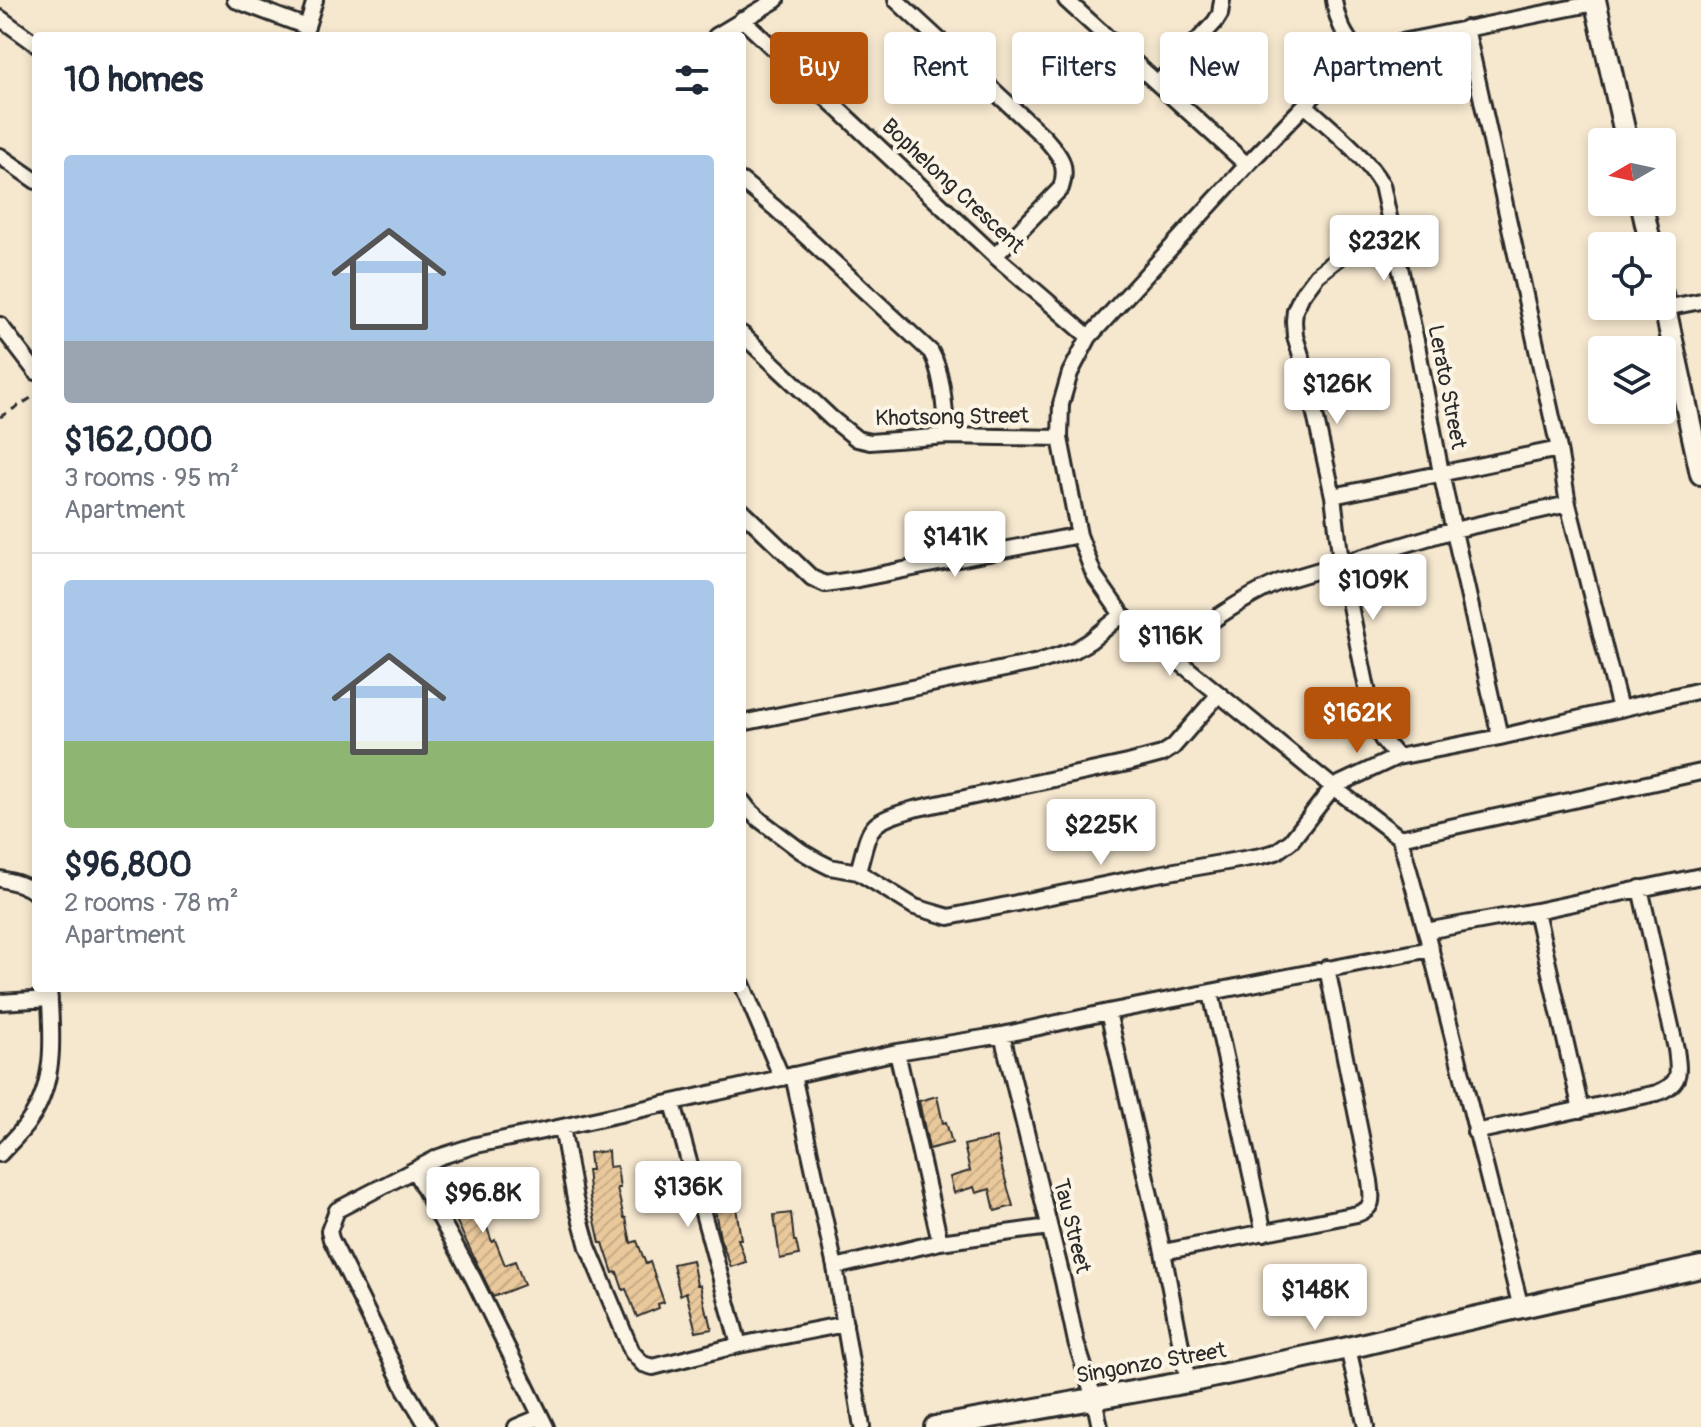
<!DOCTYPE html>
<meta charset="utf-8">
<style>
body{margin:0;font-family:Pangolin,sans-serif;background:#f6f6f7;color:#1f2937;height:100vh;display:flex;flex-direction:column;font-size:30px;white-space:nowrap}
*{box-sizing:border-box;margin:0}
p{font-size:26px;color:#747a83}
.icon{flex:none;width:44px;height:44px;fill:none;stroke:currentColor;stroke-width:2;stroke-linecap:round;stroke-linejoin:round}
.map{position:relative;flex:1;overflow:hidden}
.details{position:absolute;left:32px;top:32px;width:714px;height:960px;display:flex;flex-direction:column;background:#fff;border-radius:8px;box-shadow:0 4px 12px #0003}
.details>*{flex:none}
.hud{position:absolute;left:770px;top:32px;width:760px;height:72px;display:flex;gap:16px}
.needle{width:52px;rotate:261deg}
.tools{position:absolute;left:1588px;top:128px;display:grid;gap:16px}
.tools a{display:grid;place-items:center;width:88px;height:88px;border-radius:8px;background:#fff;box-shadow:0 4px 12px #0003;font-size:40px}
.price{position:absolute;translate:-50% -68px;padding:0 18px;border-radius:8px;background:#fff;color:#222;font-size:26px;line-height:52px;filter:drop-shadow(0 2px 4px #0008)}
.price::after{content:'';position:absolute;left:50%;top:48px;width:24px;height:18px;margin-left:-12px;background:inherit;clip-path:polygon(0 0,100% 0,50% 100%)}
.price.selected{background:#b45309;color:#fff}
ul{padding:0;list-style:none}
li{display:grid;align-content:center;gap:16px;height:424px;padding:0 32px}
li+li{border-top:2px solid #e0e1e3}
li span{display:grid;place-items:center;height:248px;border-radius:8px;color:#555}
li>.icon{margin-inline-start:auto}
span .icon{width:144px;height:144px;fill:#fffc;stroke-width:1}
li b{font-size:34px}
h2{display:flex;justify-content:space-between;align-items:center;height:96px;padding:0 32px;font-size:34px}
.chip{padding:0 28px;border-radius:8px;background:#fff;box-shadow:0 4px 12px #0003;font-size:28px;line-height:72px}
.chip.selected{background:#b45309;color:#fff}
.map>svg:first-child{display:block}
</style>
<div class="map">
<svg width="1701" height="1427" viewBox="0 0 1701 1427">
<defs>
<pattern id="building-hatch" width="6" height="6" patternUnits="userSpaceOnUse" patternTransform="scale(2)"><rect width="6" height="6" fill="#e9c89b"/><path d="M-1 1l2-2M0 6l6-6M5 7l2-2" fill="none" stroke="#c8ac86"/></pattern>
</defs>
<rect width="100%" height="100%" fill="#f6e8cf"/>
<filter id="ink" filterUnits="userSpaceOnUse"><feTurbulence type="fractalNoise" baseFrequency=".0125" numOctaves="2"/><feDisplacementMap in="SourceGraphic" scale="16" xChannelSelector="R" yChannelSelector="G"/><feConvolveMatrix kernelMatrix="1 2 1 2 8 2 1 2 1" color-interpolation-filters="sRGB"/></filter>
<g filter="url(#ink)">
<path fill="url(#building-hatch)" stroke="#2b2b2b" stroke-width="2" d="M 937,1096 L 943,1123 L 946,1122 L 952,1143 L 929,1149 L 919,1101 Z
M 996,1138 L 1001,1161 L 1000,1161 L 1013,1206 L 995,1211 L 990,1189 L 976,1193 L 974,1187 L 954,1193 L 950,1177 L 970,1171 L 964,1145 Z
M 608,1151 L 609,1167 L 617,1166 L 620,1188 L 617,1188 L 624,1218 L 626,1218 L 631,1243 L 637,1241 L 646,1264 L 650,1262 L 664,1302 L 658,1304 L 659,1308 L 637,1317 L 626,1289 L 623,1290 L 617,1272 L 613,1273 L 603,1243 L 600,1243 L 590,1198 L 587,1170 L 591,1170 L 589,1153 Z
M 467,1176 L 468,1181 L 485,1178 L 487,1188 L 497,1210 L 483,1216 L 492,1242 L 495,1240 L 505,1265 L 515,1261 L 524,1285 L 493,1297 L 454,1216 L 459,1214 L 450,1181 Z
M 734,1195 L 741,1239 L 738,1239 L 746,1262 L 731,1267 L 720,1238 L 713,1199 Z
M 791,1213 L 794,1241 L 796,1241 L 799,1255 L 780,1259 L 774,1215 Z
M 692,1260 L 697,1285 L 700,1285 L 707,1316 L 709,1315 L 712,1329 L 696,1332 L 686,1292 L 680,1295 L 673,1264 Z"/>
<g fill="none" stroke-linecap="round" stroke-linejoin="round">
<defs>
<path id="street" d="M 235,0 L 307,27
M 896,0 L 1044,137 C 1059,154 1069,164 1061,188 L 995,256
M 1066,0 L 1247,165
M 1334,0 C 1337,21 1344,35 1357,51
M 0,18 L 36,44
M 742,19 L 995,256 L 1089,337
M 1466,28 L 1559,449 L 1568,504 L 1620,709
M 304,36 L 315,0
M 716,36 L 776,0
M 1158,83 L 1215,22 L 1220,14 L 1222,0
M 1305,105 C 1332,130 1363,153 1382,185 L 1418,350 L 1441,473 L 1500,737
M 0,156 L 36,181
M 742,181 L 775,208 L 931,352 C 944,376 944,409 947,436
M 1393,234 L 1376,237 L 1354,246 L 1317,275 L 1302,295 L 1295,310 L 1294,321 L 1295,336 L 1304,365 L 1333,496 L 1341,562 L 1372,713 L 1382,739 L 1397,757
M 1665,308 L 1701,301
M 0,325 L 36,372
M 742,334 L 831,418 L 857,439 L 870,442 L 947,436 L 1060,438
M 1333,496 L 1559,449
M 742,511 L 812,578 L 825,584 L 858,579 L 1079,535
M 1168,652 C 1204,626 1239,600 1279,582 L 1454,530 L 1568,504
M 742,723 L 1038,662 L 1075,650 L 1090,641 L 1122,615
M 742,801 L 749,810 L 760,820 L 801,851 L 818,861 L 830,867 L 858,872 L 915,907 L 949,917 L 1152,875 L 1261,856 L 1276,852 L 1291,841 L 1333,787 L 1397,757 L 1500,737 L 1701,690
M 1400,838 L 1701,772
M 858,872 C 871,825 866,823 914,809 L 1128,763 L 1162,754 L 1173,747 L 1219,694
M 0,879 C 13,882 25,884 36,893
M 1536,911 L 1581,1110
M 1426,931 L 1536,911 L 1701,876
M 742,984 L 782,1078
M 1211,993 L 1264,1233
M 0,1002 L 50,999
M 1108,1012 L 1163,1252 L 1188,1382
M 1002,1035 L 1063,1281 L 1076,1342 L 1094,1398 L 1100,1427
M 897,1052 L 940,1242
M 793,1075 L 835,1267 L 862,1427
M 673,1103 L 739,1345
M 562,1127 L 575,1199 L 588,1247 L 632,1352 L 643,1364 L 653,1367 L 739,1345 L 845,1324
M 1475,1132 L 1657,1093 C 1682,1083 1679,1073 1676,1049 L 1640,888
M 0,1154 C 10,1143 21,1133 29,1121 C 57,1082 52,1033 49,988
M 414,1170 L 473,1278 L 546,1427
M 1163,1252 L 1357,1214 C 1375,1208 1372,1198 1370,1181 L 1327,968
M 835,1267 L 940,1242 L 1049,1227
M 1521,1308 L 1426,931 L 1400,838 L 1333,787 L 1122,615 L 1094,575 L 1079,535 L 1060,438 L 1061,404 L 1070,373 L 1089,337 L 1247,165 L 1357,51 L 1595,3
M 1348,1348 L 1366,1427
M 428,1427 L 405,1389 L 331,1239 L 329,1231 L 337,1210 L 439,1157 L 476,1145 L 562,1127 L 897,1052 L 1002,1035 L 1108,1012 L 1431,949
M 516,1427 L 540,1417"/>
<path id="secondary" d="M 1595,0 L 1627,142
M 1641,202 L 1651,246
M 1662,294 L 1701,474
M 935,1427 L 1188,1382 L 1348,1348 L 1464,1320 L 1701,1267"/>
</defs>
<use href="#street" stroke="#2b2b2b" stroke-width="20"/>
<use href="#secondary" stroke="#2b2b2b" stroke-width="26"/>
<path stroke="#2b2b2b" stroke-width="3" stroke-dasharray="8 6" stroke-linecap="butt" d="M 0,417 L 36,395"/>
<use href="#street" stroke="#fcf5e5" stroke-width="14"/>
<use href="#secondary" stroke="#fcf5e5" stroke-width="20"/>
</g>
</g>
<g text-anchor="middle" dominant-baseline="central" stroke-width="8" stroke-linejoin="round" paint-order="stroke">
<g font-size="22" fill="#2b2b2b" stroke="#fcf5e5">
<text transform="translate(953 186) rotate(43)">Bophelong Crescent</text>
<text transform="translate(1447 387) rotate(79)">Lerato Street</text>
<text transform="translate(952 417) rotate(-1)">Khotsong Street</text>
<text transform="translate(1072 1226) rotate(76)">Tau Street</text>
<text transform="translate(1151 1363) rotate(-10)">Singonzo Street</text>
</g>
</g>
</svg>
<div class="tools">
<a><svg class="needle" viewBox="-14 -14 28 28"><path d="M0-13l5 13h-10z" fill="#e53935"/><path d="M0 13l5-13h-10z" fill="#747a83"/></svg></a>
<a><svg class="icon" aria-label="locate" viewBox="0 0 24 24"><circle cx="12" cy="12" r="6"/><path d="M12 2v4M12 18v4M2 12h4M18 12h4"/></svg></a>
<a><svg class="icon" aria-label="layers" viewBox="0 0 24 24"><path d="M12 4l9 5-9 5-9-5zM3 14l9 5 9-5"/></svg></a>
</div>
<b class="price" style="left:1384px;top:283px">$232K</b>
<b class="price" style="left:1337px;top:426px">$126K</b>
<b class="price" style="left:955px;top:579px">$141K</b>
<b class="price" style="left:1373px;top:622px">$109K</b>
<b class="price" style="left:1170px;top:678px">$116K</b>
<b class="price selected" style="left:1357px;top:755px">$162K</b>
<b class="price" style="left:1101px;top:867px">$225K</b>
<b class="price" style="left:688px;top:1229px">$136K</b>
<b class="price" style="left:483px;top:1235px">$96.8K</b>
<b class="price" style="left:1315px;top:1332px">$148K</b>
<div class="hud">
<a class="chip selected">Buy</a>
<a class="chip">Rent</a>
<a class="chip">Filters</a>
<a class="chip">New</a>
<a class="chip">Apartment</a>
</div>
<section class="details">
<h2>10 homes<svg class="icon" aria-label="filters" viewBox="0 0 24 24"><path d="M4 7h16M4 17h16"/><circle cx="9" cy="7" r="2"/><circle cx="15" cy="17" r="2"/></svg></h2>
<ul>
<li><span style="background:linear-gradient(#a9c7e8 75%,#9aa5b1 0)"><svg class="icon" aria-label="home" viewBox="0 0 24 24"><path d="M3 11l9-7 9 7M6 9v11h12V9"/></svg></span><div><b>$162,000</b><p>3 rooms · 95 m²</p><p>Apartment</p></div></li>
<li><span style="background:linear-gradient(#a9c7e8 65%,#8fb573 0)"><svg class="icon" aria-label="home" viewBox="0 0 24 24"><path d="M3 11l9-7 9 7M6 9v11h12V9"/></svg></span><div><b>$96,800</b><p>2 rooms · 78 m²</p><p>Apartment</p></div></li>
</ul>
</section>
</div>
